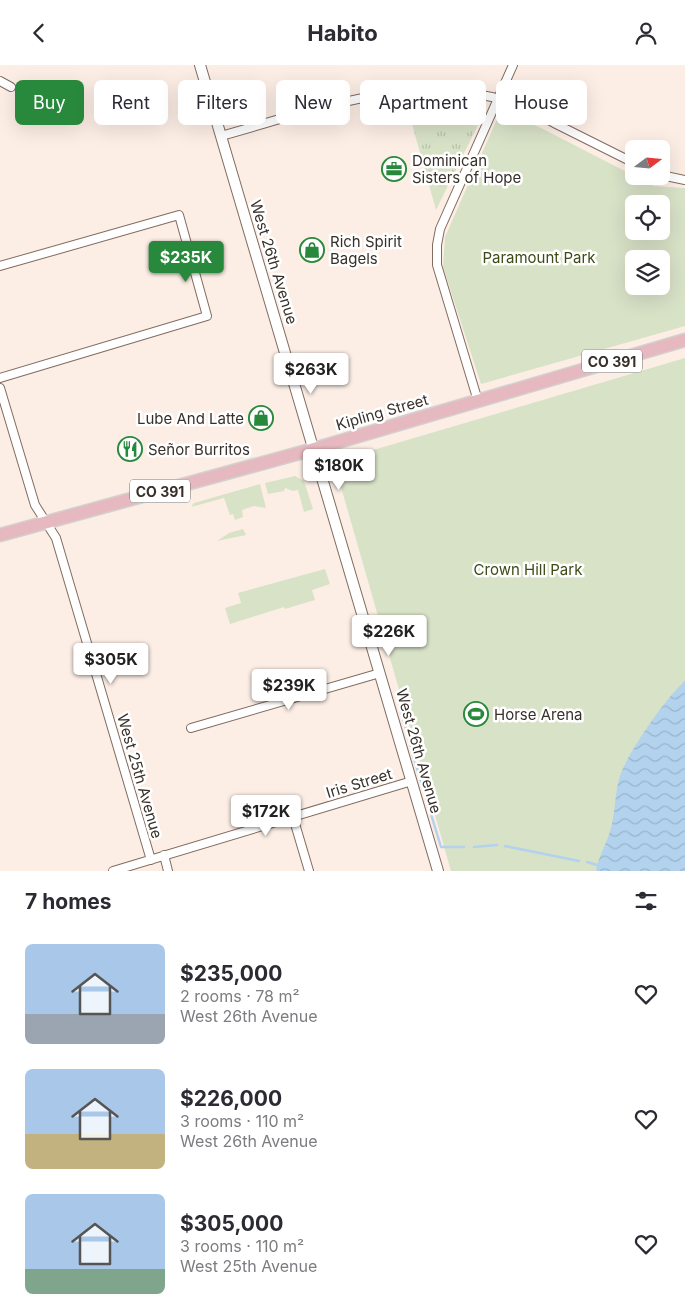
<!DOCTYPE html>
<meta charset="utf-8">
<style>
body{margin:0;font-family:Inter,sans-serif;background:#f7f7f7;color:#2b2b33;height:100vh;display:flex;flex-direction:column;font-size:19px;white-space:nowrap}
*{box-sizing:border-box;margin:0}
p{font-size:16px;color:#7c7c81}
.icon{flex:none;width:28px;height:28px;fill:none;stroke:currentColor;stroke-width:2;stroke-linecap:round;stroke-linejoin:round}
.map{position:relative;height:806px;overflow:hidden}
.side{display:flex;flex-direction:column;background:#fff;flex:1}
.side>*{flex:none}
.top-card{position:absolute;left:15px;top:15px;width:655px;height:45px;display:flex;gap:10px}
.needle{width:32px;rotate:74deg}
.buttons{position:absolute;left:625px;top:75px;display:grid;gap:10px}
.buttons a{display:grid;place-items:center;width:45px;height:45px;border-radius:8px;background:#fff;box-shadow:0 5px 20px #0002;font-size:25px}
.price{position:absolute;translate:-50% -42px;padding:0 11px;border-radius:5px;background:#fff;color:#222;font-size:16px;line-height:32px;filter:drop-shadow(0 1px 2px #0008)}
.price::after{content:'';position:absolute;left:50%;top:30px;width:15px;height:11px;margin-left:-8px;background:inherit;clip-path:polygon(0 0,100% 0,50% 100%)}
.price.selected{background:#28883b;color:#fff}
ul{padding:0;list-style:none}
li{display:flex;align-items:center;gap:15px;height:125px;padding:0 25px}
li span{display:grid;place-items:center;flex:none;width:140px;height:100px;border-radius:8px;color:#555}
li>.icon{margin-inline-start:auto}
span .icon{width:60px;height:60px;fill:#fffc;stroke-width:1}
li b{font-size:21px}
h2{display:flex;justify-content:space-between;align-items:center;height:60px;padding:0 25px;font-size:21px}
.tag{padding:0 18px;border-radius:8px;background:#fff;box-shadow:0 5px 20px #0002;font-size:18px;line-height:45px}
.tag.selected{background:#28883b;color:#fff}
header{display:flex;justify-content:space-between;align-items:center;height:65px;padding:0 25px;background:#fff;font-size:22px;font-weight:700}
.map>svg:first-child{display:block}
</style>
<header><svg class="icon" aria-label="back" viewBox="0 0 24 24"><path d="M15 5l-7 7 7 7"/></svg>Habito<svg class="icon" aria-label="person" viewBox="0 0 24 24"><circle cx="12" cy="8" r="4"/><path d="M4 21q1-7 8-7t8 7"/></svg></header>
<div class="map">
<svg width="685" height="806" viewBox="0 0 685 806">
<defs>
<pattern id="grass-tufts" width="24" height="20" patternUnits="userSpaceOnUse" patternTransform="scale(1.25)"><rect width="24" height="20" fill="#d8e2c7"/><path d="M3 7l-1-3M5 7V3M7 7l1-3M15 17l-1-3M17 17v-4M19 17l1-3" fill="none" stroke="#bac2ab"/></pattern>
<pattern id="water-waves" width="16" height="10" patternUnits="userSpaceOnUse" patternTransform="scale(1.25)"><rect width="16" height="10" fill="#b2d2ed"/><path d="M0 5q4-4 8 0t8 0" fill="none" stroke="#9ab5cb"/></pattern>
</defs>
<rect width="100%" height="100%" fill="#fceee5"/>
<path fill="url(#grass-tufts)" d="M 461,33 L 484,37 L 486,44 L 436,145 L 405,34 Z"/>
<path fill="#d8e2c7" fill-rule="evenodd" d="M 501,45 L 541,63 L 654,121 L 685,123 L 685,261 L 481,319 L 443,202 L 445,172 ZM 634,139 L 661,139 L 661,166 L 634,166 ZM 634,194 L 661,194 L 661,221 L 634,221 Z
M 685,293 L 685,806 L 451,806 L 341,422 L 363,388 Z
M 295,411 L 304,416 L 313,444 L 304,447 L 298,425 L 293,426 L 285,423 L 284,426 L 268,429 L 265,418 Z
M 260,419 L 266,443 L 254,441 L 242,445 L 243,452 L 235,455 L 233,449 L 230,450 L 224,433 L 191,442 L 194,438 Z
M 243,464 L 246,470 L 217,476 L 229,468 Z
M 325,504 L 330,519 L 312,525 L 315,535 L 285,544 L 284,542 L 230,559 L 225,543 L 241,538 L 238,528 Z"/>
<path fill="url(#water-waves)" d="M 685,616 L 685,806 L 596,806 C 599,790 607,778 611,763 C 615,747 615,730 619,714 C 625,691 667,631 685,616 Z"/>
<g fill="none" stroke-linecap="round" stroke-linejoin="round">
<path stroke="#b2d2ed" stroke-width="2.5" d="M 400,643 L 411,681
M 413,690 L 441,782 L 464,782
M 505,781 L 579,796
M 474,782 L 497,780
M 587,797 L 597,800"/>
<defs>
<path id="minor" d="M 0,16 L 11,22
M 221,71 C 316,45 421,3 518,40 C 531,45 543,52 556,59 C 582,72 608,85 634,98
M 661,110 L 685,115
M 0,201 L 179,150 L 207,251 L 0,313
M 0,323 L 35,440 L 56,473 L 151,795
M 478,336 L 437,200 L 437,180 L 440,164 L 513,0
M 191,663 L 380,608
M 293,752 L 309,806
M 164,790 L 168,806
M 113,806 L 412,716"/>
<path id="tertiary" d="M 200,0 L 438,806"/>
<path id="primary" d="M 0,470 L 314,384 L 685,275"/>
</defs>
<use href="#minor" stroke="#816c60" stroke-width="10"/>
<use href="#tertiary" stroke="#816c60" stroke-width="12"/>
<use href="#primary" stroke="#d3d1d0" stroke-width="15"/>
<use href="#minor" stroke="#fff" stroke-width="8"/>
<use href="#tertiary" stroke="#fff" stroke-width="10"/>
<use href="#primary" stroke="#e6b8bf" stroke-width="12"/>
</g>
<defs>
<symbol id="office-ring" viewBox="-11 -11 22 22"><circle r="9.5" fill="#fff" stroke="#28883b" stroke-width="1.5"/><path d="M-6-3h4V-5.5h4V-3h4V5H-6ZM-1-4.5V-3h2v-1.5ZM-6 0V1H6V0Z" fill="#28883b"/></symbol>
<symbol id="shop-ring" viewBox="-11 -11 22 22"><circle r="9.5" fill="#fff" stroke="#28883b" stroke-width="1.5"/><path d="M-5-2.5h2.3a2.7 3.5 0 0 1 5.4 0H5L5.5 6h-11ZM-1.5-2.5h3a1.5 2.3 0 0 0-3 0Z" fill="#28883b"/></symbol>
<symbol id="restaurant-ring" viewBox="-11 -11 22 22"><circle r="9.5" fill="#fff" stroke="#28883b" stroke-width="1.5"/><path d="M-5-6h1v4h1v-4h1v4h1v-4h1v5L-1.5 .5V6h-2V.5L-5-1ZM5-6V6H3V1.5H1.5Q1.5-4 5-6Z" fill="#28883b"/></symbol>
<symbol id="stadium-ring" viewBox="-11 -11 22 22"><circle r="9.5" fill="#fff" stroke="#28883b" stroke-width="1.5"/><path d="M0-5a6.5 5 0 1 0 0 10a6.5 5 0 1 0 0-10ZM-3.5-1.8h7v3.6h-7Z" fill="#28883b"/></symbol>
</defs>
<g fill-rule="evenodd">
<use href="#office-ring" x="380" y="90" width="28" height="28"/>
<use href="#shop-ring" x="298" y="171" width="28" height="28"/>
<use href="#shop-ring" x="247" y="339" width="28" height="28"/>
<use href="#restaurant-ring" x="116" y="370" width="28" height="28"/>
<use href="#stadium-ring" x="462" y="635" width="28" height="28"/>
</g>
<g text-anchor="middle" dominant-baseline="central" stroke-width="5" stroke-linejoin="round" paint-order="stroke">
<g fill="#fff" stroke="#746e6a" stroke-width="1">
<rect x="582" y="284.5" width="60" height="23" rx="4"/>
<rect x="130" y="414.5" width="60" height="23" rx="4"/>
</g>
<g font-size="14" font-weight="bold" fill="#38302a">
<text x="612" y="296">CO 391</text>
<text x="160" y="426">CO 391</text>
</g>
<g font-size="15" fill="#38302a" stroke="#fff" text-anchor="start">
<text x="412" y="95">Dominican<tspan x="412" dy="17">Sisters of Hope</tspan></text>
<text x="330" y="176">Rich Spirit<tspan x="330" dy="17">Bagels</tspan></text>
<text x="244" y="353" text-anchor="end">Lube And Latte</text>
<text x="148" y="384">Señor Burritos</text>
<text x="494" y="649">Horse Arena</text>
</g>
<g font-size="15" fill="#3a4b15" stroke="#fff">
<text x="539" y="192">Paramount Park</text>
<text x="528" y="504">Crown Hill Park</text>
</g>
<g font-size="15" fill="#38302a" stroke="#fff">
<text transform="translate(274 197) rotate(73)">West 26th Avenue</text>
<text transform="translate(382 347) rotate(-16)">Kipling Street</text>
<text transform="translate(419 686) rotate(74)">West 26th Avenue</text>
<text transform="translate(140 711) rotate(74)">West 25th Avenue</text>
<text transform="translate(359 718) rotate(-17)">Iris Street</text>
</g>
</g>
</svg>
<div class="buttons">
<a><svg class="needle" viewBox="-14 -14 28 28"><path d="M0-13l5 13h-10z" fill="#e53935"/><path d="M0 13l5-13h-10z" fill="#7c7c81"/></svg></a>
<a><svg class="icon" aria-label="locate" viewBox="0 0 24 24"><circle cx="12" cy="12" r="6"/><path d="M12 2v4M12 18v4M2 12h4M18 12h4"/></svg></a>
<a><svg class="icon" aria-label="layers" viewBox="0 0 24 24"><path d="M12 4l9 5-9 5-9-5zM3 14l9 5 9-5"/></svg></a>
</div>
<b class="price selected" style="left:186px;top:218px">$235K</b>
<b class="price" style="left:311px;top:330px">$263K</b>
<b class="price" style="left:339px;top:426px">$180K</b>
<b class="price" style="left:389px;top:592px">$226K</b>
<b class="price" style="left:111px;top:620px">$305K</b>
<b class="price" style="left:289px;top:646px">$239K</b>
<b class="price" style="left:266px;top:772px">$172K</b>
<div class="top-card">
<a class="tag selected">Buy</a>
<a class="tag">Rent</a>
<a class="tag">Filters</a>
<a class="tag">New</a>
<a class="tag">Apartment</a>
<a class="tag">House</a>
</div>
</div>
<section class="side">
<h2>7 homes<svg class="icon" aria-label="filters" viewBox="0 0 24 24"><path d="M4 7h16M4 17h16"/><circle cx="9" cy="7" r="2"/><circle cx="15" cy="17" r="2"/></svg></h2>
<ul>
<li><span style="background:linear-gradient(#a9c7e8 70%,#9aa5b1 0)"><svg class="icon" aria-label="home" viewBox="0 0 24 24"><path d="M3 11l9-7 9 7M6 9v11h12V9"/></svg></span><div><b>$235,000</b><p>2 rooms · 78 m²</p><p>West 26th Avenue</p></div><svg class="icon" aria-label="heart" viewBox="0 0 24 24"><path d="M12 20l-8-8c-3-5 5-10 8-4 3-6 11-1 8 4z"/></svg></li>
<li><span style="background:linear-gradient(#a9c7e8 65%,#c2b280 0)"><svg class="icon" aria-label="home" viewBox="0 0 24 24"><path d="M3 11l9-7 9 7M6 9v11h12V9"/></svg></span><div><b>$226,000</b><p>3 rooms · 110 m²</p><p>West 26th Avenue</p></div><svg class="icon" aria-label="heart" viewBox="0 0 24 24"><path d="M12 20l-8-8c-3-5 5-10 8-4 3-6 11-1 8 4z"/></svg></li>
<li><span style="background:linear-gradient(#a9c7e8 75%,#7fa58c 0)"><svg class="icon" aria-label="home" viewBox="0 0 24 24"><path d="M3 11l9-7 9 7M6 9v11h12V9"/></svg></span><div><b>$305,000</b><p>3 rooms · 110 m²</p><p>West 25th Avenue</p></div><svg class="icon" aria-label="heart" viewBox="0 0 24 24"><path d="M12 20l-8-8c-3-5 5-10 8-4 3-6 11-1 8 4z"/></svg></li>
</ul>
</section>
